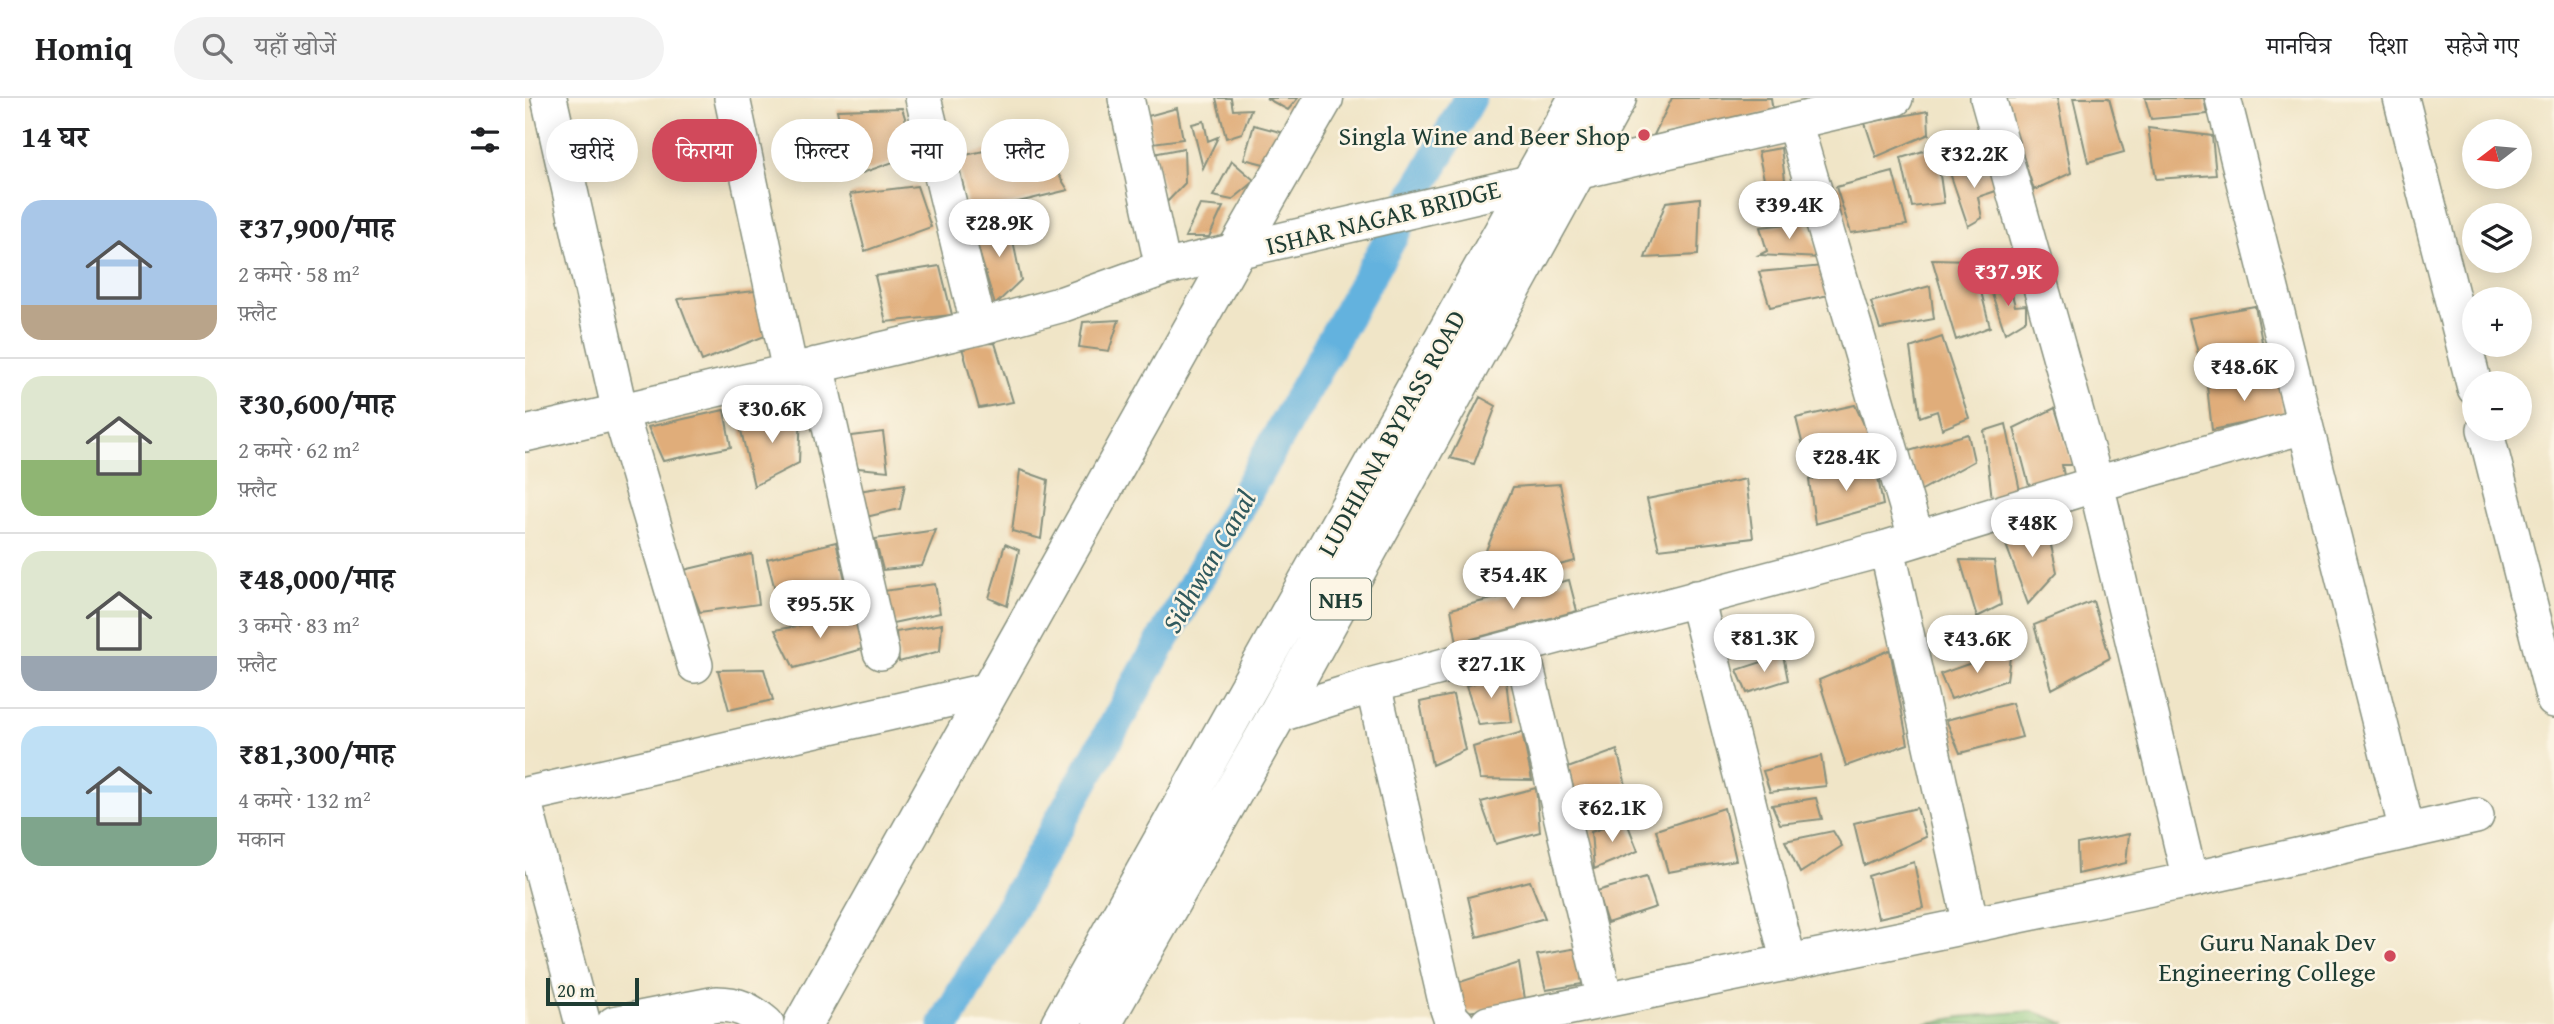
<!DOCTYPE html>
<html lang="hi">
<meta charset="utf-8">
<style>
body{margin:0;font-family:"Gentium Book Plus","Noto Serif Devanagari",serif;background:#f2f2f2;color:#202124;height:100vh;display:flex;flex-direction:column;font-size:26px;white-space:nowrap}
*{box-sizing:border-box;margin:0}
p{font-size:23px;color:#757577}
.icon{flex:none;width:38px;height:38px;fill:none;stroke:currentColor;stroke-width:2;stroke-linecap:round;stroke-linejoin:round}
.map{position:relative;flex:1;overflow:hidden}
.details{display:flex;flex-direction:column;background:#fff;width:525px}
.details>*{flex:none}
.hud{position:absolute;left:21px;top:21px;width:665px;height:63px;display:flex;gap:14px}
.needle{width:46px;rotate:254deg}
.tools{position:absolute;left:1937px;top:21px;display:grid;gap:14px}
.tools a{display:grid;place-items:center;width:70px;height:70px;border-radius:50%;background:#fff;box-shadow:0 4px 18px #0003;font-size:35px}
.scale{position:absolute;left:21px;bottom:18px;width:93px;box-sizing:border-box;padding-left:7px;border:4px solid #1f3d34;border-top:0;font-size:19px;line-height:24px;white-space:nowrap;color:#1f3d34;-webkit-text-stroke:5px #fcf5e5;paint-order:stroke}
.price{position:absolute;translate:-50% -60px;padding:0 16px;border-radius:24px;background:#fff;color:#222;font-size:23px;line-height:46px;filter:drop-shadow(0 2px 4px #0008)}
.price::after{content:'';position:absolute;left:50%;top:42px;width:21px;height:16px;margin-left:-10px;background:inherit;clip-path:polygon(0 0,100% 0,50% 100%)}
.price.current{background:#d1495b;color:#fff}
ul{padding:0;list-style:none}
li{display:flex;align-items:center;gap:21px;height:175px;padding:0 21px}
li+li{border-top:2px solid #e0e0e0}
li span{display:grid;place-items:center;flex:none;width:196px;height:140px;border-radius:21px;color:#555}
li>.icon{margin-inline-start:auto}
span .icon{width:84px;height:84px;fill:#fffc;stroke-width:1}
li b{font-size:30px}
h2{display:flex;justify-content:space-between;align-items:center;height:84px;padding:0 21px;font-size:30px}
.chip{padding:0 24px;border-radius:32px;background:#fff;box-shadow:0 4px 18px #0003;font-size:24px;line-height:63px}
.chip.current{background:#d1495b;color:#fff}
header{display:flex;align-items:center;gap:42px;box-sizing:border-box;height:98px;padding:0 35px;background:#fff;border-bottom:2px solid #e0e0e0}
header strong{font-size:33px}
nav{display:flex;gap:38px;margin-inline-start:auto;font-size:24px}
.search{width:490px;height:63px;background:#f2f2f2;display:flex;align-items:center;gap:18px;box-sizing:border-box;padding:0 24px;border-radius:38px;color:#757577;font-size:26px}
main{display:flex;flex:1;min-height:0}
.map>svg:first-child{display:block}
</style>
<header>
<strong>Homiq</strong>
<div class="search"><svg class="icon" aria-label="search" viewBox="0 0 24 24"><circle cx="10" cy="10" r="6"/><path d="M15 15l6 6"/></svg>यहाँ खोजें</div>
<nav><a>मानचित्र</a><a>दिशा</a><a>सहेजे गए</a></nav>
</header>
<main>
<section class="details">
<h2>14 घर<svg class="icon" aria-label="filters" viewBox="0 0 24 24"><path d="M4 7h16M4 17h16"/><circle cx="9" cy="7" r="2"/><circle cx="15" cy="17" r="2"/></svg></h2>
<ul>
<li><span style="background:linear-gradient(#a9c7e8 75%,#b9a48a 0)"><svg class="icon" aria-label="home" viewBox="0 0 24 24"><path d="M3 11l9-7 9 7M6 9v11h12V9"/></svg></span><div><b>₹37,900/माह</b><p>2 कमरे · 58 m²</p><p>फ़्लैट</p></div></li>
<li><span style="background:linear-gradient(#dfe7d0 60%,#8fb573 0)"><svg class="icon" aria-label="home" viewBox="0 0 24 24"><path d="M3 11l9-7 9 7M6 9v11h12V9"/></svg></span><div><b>₹30,600/माह</b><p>2 कमरे · 62 m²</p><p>फ़्लैट</p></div></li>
<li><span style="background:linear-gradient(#dfe7d0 75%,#9aa5b1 0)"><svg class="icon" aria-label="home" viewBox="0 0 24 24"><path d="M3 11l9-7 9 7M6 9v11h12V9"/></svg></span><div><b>₹48,000/माह</b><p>3 कमरे · 83 m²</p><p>फ़्लैट</p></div></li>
<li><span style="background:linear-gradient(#bfe0f5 65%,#7fa58c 0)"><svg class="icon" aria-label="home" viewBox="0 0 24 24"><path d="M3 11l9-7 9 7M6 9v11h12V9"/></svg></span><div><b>₹81,300/माह</b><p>4 कमरे · 132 m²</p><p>मकान</p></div></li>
</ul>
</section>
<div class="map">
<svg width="2029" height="926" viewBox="0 0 2029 926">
<rect width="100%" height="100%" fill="#fcf5e5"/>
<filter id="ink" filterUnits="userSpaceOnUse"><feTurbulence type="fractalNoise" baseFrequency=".0143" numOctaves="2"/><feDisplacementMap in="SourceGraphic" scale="14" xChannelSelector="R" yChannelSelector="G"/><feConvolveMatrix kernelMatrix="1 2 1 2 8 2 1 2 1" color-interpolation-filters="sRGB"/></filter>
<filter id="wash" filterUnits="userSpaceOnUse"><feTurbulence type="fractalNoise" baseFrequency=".00686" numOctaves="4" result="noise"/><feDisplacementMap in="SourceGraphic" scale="28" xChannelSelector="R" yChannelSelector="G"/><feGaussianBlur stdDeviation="1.57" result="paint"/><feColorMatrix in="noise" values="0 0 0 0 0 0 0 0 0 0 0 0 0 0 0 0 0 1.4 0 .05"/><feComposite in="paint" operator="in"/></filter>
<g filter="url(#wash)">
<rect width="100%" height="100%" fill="#f0e5c7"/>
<path fill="#88c57b" stroke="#548158" stroke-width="2" d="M 1507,913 L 1542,926 L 1399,926 L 1436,919 Z"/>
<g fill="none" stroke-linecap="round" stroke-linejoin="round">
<path stroke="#64b2de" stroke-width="33" d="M 420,926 L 945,0"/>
</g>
<g id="blocks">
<path fill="#e0ad7a" d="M 691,0 L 706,0 L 708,12 L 726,11 L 717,35 L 701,40 Z
M 741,0 L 773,0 L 763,12 Z
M 1147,0 L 1246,0 L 1248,14 L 1128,39 Z
M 1483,0 L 1532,0 L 1546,75 L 1509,92 L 1479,1 Z
M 1548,0 L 1584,0 L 1599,54 L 1563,64 Z
M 1620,0 L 1679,0 L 1682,16 L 1626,21 Z
M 377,10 L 391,56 L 326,79 L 312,12 Z
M 652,10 L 658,41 L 628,45 L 623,18 Z
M 1403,13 L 1404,36 L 1351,59 L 1340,25 Z
M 679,23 L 683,43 L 693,39 L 678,70 L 667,26 Z
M 729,27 L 759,35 L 739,66 L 719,61 Z
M 1623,30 L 1687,38 L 1691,77 L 1631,81 Z
M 512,41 L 543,92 L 444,116 L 432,59 Z
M 1411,49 L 1419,105 L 1387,109 L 1376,60 Z
M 659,50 L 660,85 L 642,104 L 628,56 Z
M 1256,50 L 1262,98 L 1243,99 L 1233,54 Z
M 707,63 L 730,83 L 707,102 L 688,98 Z
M 1439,63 L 1444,80 L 1474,71 L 1477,91 L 1453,99 L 1457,120 L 1443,128 L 1424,72 Z
M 1368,74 L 1382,127 L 1326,135 L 1311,89 Z
M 392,88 L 406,129 L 340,153 L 325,96 Z
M 1175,100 L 1173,157 L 1120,160 L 1141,104 Z
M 675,107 L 698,109 L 684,139 L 660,139 Z
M 484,123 L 496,182 L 470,207 L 448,133 Z
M 1280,124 L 1295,160 L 1234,157 L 1242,153 L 1235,129 Z
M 1407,161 L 1448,162 L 1465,229 L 1431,242 Z
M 415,168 L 427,217 L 361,224 L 350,178 Z
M 1298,168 L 1304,197 L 1245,209 L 1234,174 Z
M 1484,184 L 1490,208 L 1501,207 L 1501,222 L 1480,235 L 1466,193 Z
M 1405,188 L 1409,221 L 1355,231 L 1346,204 Z
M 230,193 L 240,238 L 177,263 L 153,201 Z
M 1730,208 L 1740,259 L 1677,271 L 1664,220 Z
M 594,222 L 584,253 L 554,249 L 558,224 Z
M 1417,239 L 1444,320 L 1417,331 L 1412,313 L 1395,319 L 1385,250 Z
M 470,245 L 488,304 L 454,310 L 436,246 Z
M 1755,281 L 1758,317 L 1687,332 L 1682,288 Z
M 955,299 L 971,308 L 949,366 L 925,360 Z
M 1330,307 L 1349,348 L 1280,356 L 1271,320 Z
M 1530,310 L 1548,367 L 1537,367 L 1540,383 L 1506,395 L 1489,330 Z
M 199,312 L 206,349 L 138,363 L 123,329 Z
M 276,313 L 274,365 L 229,388 L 214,324 Z
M 1481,326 L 1495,393 L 1467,401 L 1459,333 Z
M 358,334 L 363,373 L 323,369 L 318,339 Z
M 1443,336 L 1449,363 L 1393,394 L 1384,353 Z
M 1350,363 L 1358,407 L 1290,426 L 1284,382 Z
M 495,372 L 523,382 L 516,441 L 487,433 Z
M 1221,381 L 1228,440 L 1134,451 L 1122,401 Z
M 380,386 L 375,411 L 341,419 L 333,393 Z
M 1035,386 L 1050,463 L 945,490 L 988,389 Z
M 1522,430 L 1532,474 L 1503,506 L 1477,436 Z
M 411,432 L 397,468 L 358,472 L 350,441 Z
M 311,444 L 323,494 L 255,511 L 242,461 Z
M 480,446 L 494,452 L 482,508 L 464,500 Z
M 227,456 L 234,506 L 175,514 L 159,472 Z
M 1435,462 L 1469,463 L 1476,507 L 1452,519 Z
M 1044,482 L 1052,513 L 932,545 L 926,511 Z
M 410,486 L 415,515 L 363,526 L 358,493 Z
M 1568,503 L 1585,560 L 1527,591 L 1509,527 Z
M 331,517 L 337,551 L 269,570 L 250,532 Z
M 1241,524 L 1246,549 L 1214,558 L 1198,533 Z
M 417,526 L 415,553 L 374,564 L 371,534 Z
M 1486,551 L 1482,582 L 1426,601 L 1415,576 Z
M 1365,552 L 1383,646 L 1321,668 L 1294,582 Z
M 1258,557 L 1263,582 L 1222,595 L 1212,572 Z
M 239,571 L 248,602 L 204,612 L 193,572 Z
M 980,574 L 986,624 L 954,627 L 941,588 Z
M 928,597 L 940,652 L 907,667 L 895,604 Z
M 1487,605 L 1497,639 L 1435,655 L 1421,622 Z
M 997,634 L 1007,682 L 955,681 L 948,649 Z
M 1092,652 L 1103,695 L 1053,708 L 1043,670 Z
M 1296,658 L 1301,688 L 1245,694 L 1238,673 Z
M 1011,690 L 1015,734 L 971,746 L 956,704 Z
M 1291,700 L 1297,721 L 1255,726 L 1247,707 Z
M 1199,710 L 1211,762 L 1143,774 L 1131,732 Z
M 1392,710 L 1401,739 L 1339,767 L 1329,725 Z
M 1101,722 L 1113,753 L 1069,771 L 1066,734 Z
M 1308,733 L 1317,748 L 1275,775 L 1260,743 Z
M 1604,736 L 1601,765 L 1553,776 L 1552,746 Z
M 1389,764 L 1398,810 L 1353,820 L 1343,778 Z
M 1121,779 L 1131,809 L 1082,825 L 1072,793 Z
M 1005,783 L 1020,820 L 952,839 L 943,799 Z
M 1053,850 L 1057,886 L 1021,892 L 1012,857 Z
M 994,865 L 1001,907 L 941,914 L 929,886 Z"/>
</g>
</g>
<g filter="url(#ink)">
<use href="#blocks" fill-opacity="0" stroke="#88917e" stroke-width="2"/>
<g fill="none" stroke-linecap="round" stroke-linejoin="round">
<defs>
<path id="minor" d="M 24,0 L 95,314 L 170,567
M 207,0 L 265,273
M 398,0 L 454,229
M 601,0 L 638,170
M 1463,0 L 1571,386 L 1665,782 L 1951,718
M 1698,0 L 1882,733
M 1876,0 L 1950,290
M 1269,24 L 1391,439
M 291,267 L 356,554
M 1960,331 L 2029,602
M 0,336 L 454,229 L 538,206 L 638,170 L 1370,0
M 1362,450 L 1446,827
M 1171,500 L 1264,865
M 996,548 L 1080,902
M 848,587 L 922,908 L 926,920 L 932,926
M 752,617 L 848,587 L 1362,450 L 1571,386 L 1779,328
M 0,697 L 465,592
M 0,708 L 58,926
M 89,926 L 192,906 C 213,906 225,912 241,926
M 963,926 L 1665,782"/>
<path id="tertiary" d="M 278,926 L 710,155 L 799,0"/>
<path id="trunk" d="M 535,926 L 1053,0
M 577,926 L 752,617 L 1092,0"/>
</defs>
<use href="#minor" stroke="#88917e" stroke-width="38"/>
<use href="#tertiary" stroke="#88917e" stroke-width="41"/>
<use href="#trunk" stroke="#88917e" stroke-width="41"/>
<use href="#minor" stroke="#fff" stroke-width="35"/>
<use href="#tertiary" stroke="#fff" stroke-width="38"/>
<use href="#trunk" stroke="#fff" stroke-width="38"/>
</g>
</g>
<g fill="#d1495b" stroke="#fcf5e5" stroke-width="2.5">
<circle cx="1119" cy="37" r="7"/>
<circle cx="1865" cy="858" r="7"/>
</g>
<g text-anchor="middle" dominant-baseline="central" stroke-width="5" stroke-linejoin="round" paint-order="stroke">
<rect fill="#fcf5e5" stroke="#617469" stroke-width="2" x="786" y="480.5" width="60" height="41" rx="5"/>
<g font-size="24" font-weight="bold" fill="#1f3d34">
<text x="816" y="501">NH5</text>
</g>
<g font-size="26" fill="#1f3d34" stroke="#fcf5e5" text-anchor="end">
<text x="1105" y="37">Singla Wine and Beer Shop</text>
<text x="1851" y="843">Guru Nanak Dev<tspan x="1851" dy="30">Engineering College</tspan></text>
</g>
<g font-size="26" fill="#1f3d34" stroke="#fcf5e5">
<text transform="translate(858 119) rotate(-14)">ISHAR NAGAR BRIDGE</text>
<text transform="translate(866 335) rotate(-61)">LUDHIANA BYPASS ROAD</text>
</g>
<g font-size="28" font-style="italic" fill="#305a5e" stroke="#fcf5e5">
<text transform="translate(683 463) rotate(-60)">Sidhwan Canal</text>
</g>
</g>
</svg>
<div class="tools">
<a><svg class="needle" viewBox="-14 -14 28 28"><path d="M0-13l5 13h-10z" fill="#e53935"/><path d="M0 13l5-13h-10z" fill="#757577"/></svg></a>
<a><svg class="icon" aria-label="layers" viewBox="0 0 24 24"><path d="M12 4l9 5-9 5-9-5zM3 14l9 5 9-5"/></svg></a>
<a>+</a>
<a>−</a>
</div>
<div class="scale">20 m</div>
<b class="price" style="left:1449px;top:92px">₹32.2K</b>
<b class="price" style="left:1264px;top:143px">₹39.4K</b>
<b class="price" style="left:474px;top:161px">₹28.9K</b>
<b class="price current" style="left:1483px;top:210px">₹37.9K</b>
<b class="price" style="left:1719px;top:305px">₹48.6K</b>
<b class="price" style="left:247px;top:347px">₹30.6K</b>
<b class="price" style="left:1321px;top:395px">₹28.4K</b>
<b class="price" style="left:1507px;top:461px">₹48K</b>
<b class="price" style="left:988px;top:513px">₹54.4K</b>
<b class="price" style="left:295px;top:542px">₹95.5K</b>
<b class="price" style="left:1239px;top:576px">₹81.3K</b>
<b class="price" style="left:1452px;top:577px">₹43.6K</b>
<b class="price" style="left:966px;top:602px">₹27.1K</b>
<b class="price" style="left:1087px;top:746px">₹62.1K</b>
<div class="hud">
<a class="chip">खरीदें</a>
<a class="chip current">किराया</a>
<a class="chip">फ़िल्टर</a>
<a class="chip">नया</a>
<a class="chip">फ़्लैट</a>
</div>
</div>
</main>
